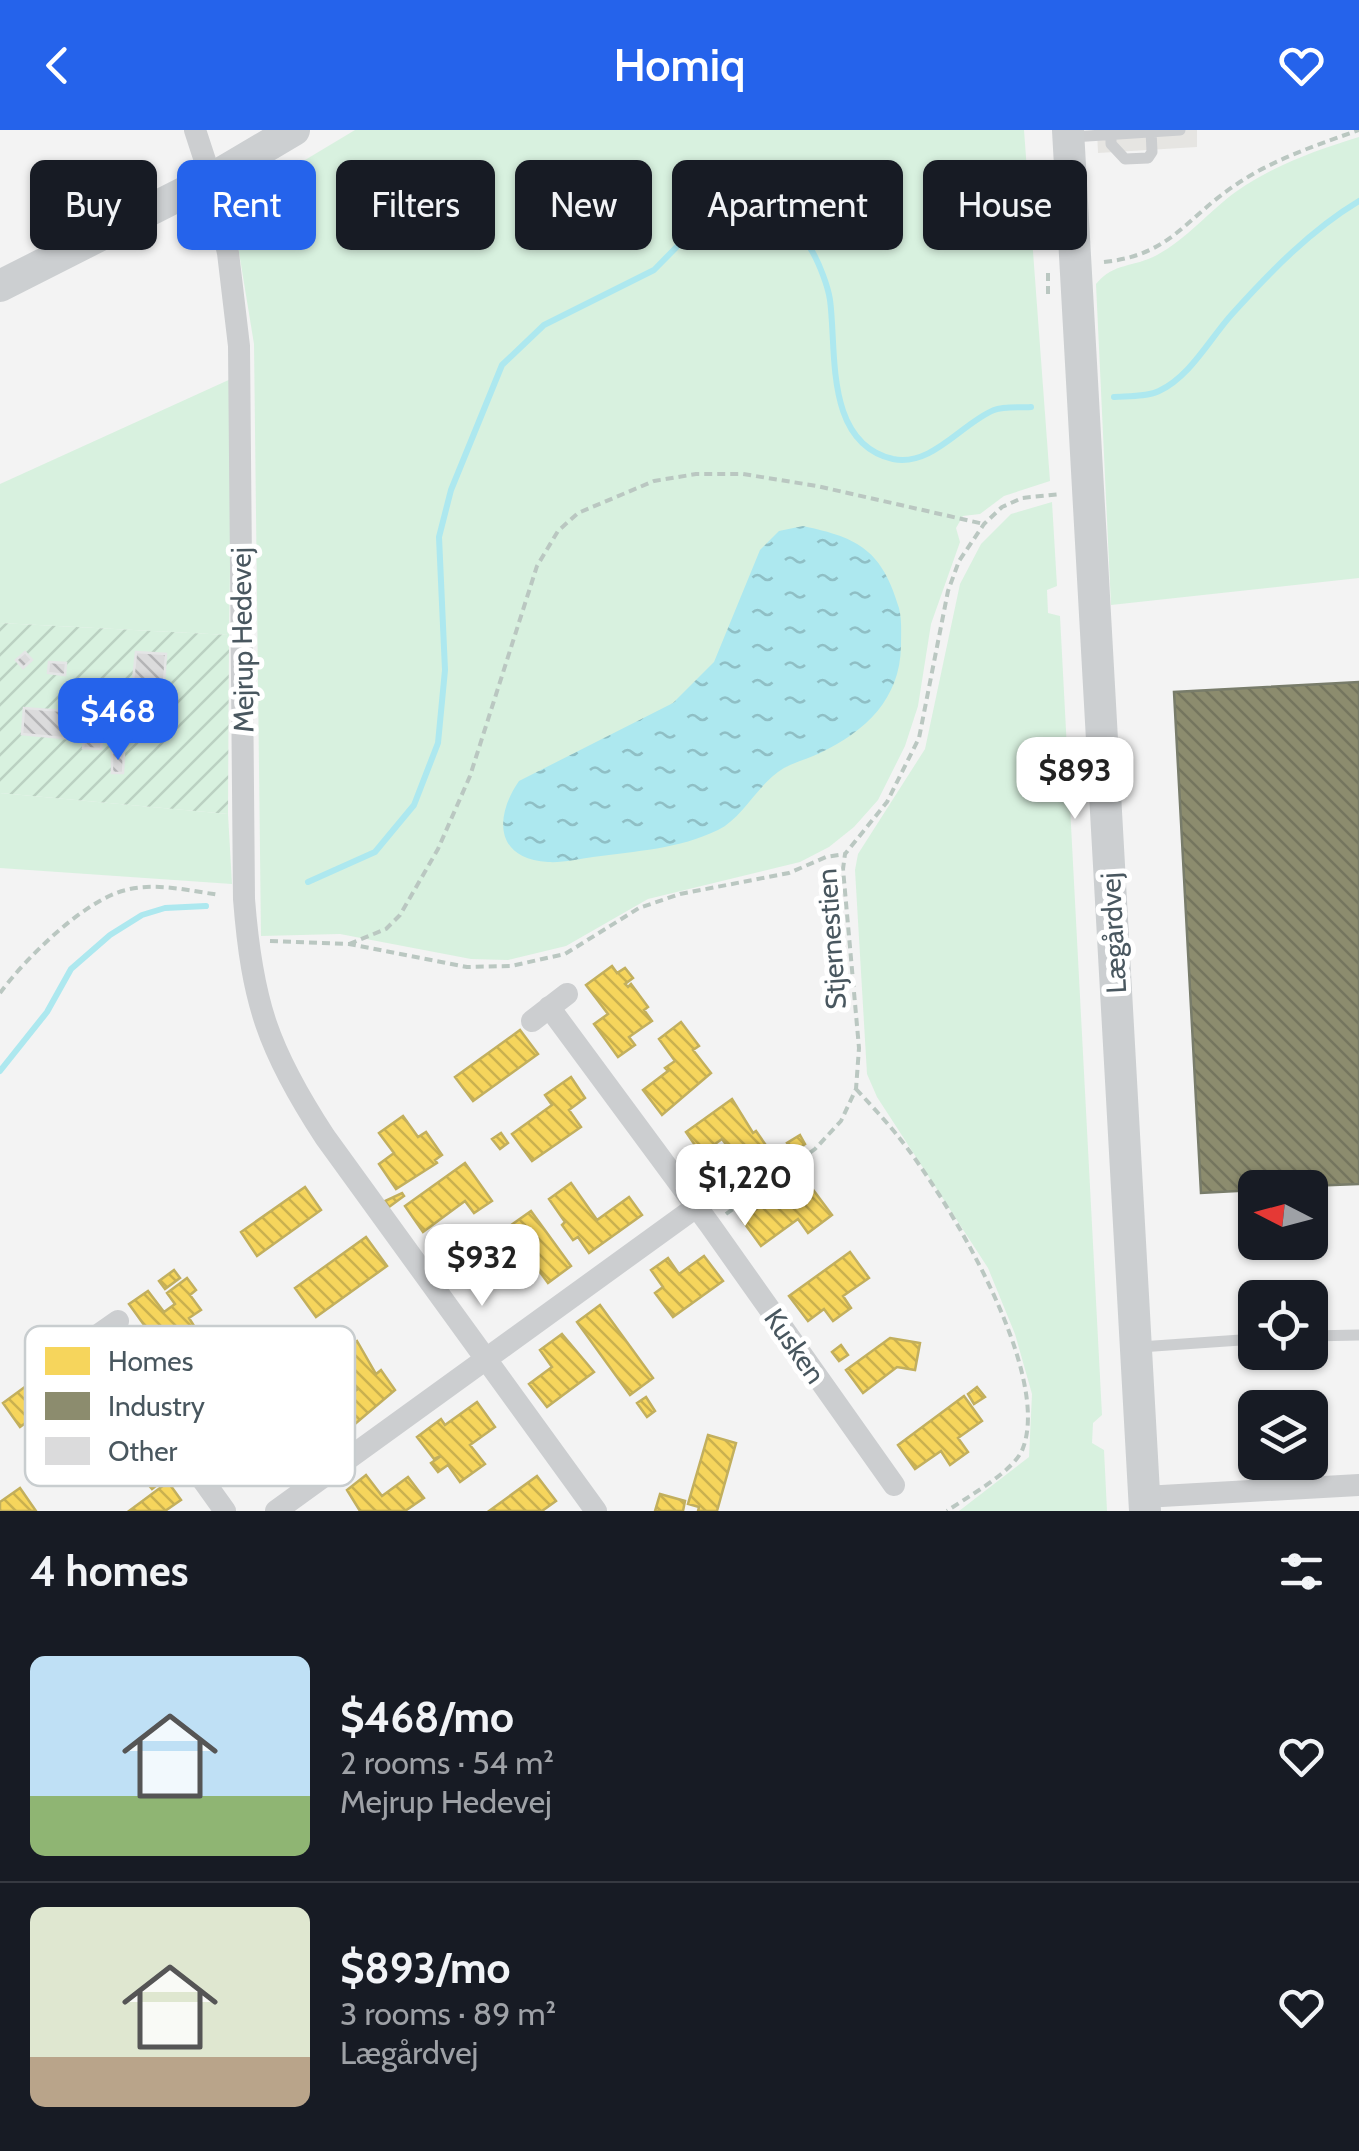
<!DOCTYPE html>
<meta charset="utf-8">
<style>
body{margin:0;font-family:Cabin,sans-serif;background:#242831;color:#f1f3f6;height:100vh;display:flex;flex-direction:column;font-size:38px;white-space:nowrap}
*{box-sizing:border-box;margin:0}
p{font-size:32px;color:#9ea1a6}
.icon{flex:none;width:55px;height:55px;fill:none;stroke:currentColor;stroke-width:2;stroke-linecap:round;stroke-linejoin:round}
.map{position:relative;height:1381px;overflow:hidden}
.panel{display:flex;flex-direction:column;background:#171b24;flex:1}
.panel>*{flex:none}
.hud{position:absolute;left:30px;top:30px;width:1300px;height:90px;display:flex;gap:20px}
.needle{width:65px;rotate:276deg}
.buttons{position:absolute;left:1238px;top:1040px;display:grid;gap:20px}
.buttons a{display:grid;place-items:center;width:90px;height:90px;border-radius:15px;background:#171b24;box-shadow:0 2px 8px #0004;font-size:50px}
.price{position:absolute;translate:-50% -85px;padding:0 22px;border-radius:20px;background:#fff;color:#222;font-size:32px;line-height:65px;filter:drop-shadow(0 2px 5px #0008)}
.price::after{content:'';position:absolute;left:50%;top:60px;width:30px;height:22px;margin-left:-15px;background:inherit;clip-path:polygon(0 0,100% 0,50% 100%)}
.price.active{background:#2563eb;color:#fff}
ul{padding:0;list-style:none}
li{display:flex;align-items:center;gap:30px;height:250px;padding:0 30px}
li+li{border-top:2px solid #363941}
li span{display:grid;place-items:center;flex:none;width:280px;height:200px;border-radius:15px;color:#555}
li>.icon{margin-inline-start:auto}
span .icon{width:120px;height:120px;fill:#fffc;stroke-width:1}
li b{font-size:42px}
h2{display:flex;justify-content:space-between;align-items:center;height:120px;padding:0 30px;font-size:42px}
.tag{padding:0 35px;border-radius:15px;background:#171b24;box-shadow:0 2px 8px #0004;font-size:35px;line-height:90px}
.tag.active{background:#2563eb;color:#fff}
header{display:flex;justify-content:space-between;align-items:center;height:130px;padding:0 30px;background:#2563eb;color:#fff;font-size:45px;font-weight:600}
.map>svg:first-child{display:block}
</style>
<header><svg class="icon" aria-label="back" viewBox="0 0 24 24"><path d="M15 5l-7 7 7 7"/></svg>Homiq<svg class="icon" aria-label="heart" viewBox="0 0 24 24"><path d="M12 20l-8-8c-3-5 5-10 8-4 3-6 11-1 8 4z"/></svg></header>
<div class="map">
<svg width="1359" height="1381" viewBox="0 0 1359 1381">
<defs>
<pattern id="garden-furrows" width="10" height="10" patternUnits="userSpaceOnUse" patternTransform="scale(2.5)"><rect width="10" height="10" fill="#d8f1df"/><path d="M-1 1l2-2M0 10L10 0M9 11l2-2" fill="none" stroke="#bbd1c2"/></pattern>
<pattern id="water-ripples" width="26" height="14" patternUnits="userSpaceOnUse" patternTransform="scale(2.5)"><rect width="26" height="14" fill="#ade8ef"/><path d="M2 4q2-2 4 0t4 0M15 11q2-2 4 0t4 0" fill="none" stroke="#8fbfc5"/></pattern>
<pattern id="homes-back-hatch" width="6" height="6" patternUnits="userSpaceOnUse" patternTransform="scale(2.5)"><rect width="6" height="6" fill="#f6d55c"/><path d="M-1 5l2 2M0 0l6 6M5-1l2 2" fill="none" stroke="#c9b04f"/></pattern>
<pattern id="industry-back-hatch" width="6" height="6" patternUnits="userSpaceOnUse" patternTransform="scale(2.5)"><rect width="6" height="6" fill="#8c8c6e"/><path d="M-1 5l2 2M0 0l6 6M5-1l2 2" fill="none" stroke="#74755e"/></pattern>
<pattern id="building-back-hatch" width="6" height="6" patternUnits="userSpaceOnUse" patternTransform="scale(2.5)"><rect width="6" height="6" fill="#dbdbdc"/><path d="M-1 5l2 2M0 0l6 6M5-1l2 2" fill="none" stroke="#b4b4b6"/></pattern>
</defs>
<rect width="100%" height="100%" fill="#f3f3f3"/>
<path fill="#e6e5e2" d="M 1097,0 L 1197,0 L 1197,17 L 1098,23 Z"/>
<path fill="#d8f1df" d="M 355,0 L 1024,0 L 1050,351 L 1004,366 L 980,384 L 963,386 L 956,398 L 960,412 L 931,494 L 918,576 L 905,616 L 878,670 L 854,697 L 829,717 L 800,732 L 648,769 L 566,816 L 508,830 L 471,829 L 340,804 L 261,806 L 254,214 L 235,98 L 255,60 Z
M 1359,7 L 1359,448 L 1111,475 L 1096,154 C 1114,132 1133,138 1157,125 C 1187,109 1209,81 1237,61 C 1274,35 1317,20 1359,7 Z
M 233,248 L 229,505 L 0,493 L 0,354 Z
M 1052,372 L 1057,456 L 1047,460 L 1048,483 L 1060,486 L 1102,1285 L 1093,1293 L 1092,1313 L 1104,1320 L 1107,1381 L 959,1381 L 1029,1327 L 1032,1264 L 1015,1204 L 988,1138 L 877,967 L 867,944 L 855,740 L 858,724 L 925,619 L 960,454 L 981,414 L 1011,384 Z
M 0,663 L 228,684 L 232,754 L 0,738 Z"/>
<path fill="url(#garden-furrows)" d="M 0,493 L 229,505 L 228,684 L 0,663 Z"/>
<path fill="url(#water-ripples)" d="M 803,396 C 860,408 882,421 899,478 C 902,490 901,503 901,516 C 900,569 866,601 820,623 C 808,629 795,632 784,638 C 758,653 744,687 718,700 C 679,719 636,721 593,727 C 579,729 562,733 548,732 C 495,729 494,687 519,651 L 673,573 L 714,532 L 760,420 L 779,401 Z"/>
<path fill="url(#homes-back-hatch)" stroke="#c2af5d" stroke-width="2.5" d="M 612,836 L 617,843 L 625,838 L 633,848 L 625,854 L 628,857 L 631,854 L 648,877 L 644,880 L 652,891 L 629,907 L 635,915 L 618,927 L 594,894 L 608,884 L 586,855 Z
M 681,892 L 699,916 L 693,920 L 711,943 L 662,985 L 643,960 L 668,941 L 665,938 L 675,931 L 659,909 Z
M 520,900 L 538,924 L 473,971 L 455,947 Z
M 571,947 L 585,968 L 569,980 L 581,997 L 532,1031 L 512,1004 L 552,975 L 545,965 Z
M 732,969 L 753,1003 L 756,1001 L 772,1024 L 743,1045 L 727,1022 L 730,1020 L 722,1009 L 701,1024 L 686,1002 Z
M 403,986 L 418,1007 L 426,1002 L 442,1025 L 435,1030 L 437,1033 L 396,1059 L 379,1034 L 394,1023 L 379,1003 Z
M 501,1003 L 508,1013 L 500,1019 L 492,1009 Z
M 800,1005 L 805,1014 L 793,1022 L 787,1013 Z
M 465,1033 L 492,1071 L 474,1083 L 465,1071 L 423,1102 L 405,1076 Z
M 701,1034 L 709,1044 L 696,1054 L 688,1044 Z
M 802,1045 L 832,1085 L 808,1103 L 798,1089 L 761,1116 L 742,1090 Z
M 571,1053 L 597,1090 L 629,1067 L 642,1085 L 589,1123 L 578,1107 L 573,1110 L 562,1095 L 565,1092 L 549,1069 Z
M 305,1057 L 321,1080 L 257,1126 L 241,1102 Z
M 402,1063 L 404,1066 L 389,1077 L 385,1071 Z
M 531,1081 L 571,1136 L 548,1153 L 518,1112 L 498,1127 L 487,1112 Z
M 366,1107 L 387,1136 L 316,1187 L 295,1158 Z
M 850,1122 L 869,1148 L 843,1166 L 851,1178 L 833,1191 L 824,1179 L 808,1191 L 789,1166 Z
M 704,1126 L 723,1151 L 673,1187 L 655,1163 L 663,1157 L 651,1140 L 668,1128 L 679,1144 Z
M 174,1140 L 180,1148 L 165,1159 L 159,1151 Z
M 187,1148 L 196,1160 L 190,1165 L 201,1180 L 189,1188 L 196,1199 L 165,1224 L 129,1174 L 148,1161 L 164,1182 L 175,1174 L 167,1163 Z
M 600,1175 L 653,1248 L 630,1265 L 577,1192 Z
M 562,1204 L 594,1242 L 547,1277 L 529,1254 L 552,1237 L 540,1220 Z
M 890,1208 L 920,1213 L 915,1240 L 897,1237 L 863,1263 L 846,1240 Z
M 357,1211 L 376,1244 L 381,1240 L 395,1260 L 355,1294 L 339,1272 L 358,1259 L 332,1228 Z
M 841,1215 L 848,1225 L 839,1231 L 832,1222 Z
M 67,1226 L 84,1250 L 20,1297 L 3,1273 Z
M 977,1257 L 985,1267 L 974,1274 L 968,1264 Z
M 964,1266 L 982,1291 L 958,1308 L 968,1322 L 950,1335 L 941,1321 L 915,1339 L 898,1315 Z
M 646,1267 L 655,1281 L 647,1287 L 637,1273 Z
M 477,1272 L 495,1297 L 470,1315 L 485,1334 L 460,1352 L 448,1335 L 438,1342 L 431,1333 L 441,1326 L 434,1329 L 417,1307 L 441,1289 L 445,1295 Z
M 708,1305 L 736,1313 L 717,1381 L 698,1381 L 699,1377 L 688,1374 Z
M 157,1345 L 162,1351 L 152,1359 L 147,1353 Z
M 366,1345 L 382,1366 L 408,1347 L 424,1368 L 405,1381 L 360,1381 L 347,1360 Z
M 537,1346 L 556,1371 L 542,1381 L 489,1381 Z
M 168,1352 L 181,1370 L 165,1381 L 129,1381 Z
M 20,1358 L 36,1381 L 0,1381 L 0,1372 Z
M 660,1364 L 685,1371 L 683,1381 L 655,1381 Z"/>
<path fill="url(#industry-back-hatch)" stroke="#787c6a" stroke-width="2.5" d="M 1359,552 L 1359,1054 L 1255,1058 L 1255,1060 L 1201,1063 L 1174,562 Z"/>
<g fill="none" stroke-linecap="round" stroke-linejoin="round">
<path stroke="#ade8ef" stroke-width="6" d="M 1114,267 C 1128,266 1147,267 1159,261 C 1191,246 1210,208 1233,183 C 1270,142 1312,99 1359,71
M 308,752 L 375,722 L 414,675 L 438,613 L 445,540 L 439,407 L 451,360 L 502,235 L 544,195 L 654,140 L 713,80 L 753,73 C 774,85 799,99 812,121 C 819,133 828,156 830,170 C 837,221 824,313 893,329 C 932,337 962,293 994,280 C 1004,276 1020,278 1031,277
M 0,941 L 47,882 L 71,839 L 110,805 L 142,785 L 165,778 L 206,776"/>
</g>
<path fill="url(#building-back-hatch)" stroke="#e4e5e6" stroke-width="2.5" d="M 25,522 L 32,530 L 23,538 L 16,530 Z
M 136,522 L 166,524 L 162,583 L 131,581 L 131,589 L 127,588 L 125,613 L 102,611 L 101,619 L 83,618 L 84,610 L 22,604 L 24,578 L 104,584 L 106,557 L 118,558 L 118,554 L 128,555 L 128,550 L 133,551 Z
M 49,532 L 66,533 L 65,545 L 48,543 Z
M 112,622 L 124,623 L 123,643 L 112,643 Z"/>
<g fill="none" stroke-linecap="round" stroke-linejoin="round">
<path stroke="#bac7c1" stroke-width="4" stroke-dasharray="8 5" stroke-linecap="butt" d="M 1104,132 C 1172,125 1186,87 1237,54 C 1274,29 1317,15 1359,0
M 1048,143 L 1048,168
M 270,811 L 349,814 L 467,837 L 511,836 L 565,824 L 639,778 L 680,764 L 789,743 L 826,727 L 845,724
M 349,814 L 386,799 L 400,785 L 438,719 L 470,646 L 537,436 L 558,401 L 578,383 L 654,351 L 696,344 L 743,344 L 817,356 L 984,394
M 0,863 C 25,829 84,770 126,760 C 156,752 190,761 220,765
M 856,959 C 870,974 884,989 897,1005 C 946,1065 1052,1241 1023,1318 C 1015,1341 967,1367 947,1381
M 726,1084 L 815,1019 L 841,991 L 856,959 L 859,918 L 843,739 L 845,724 L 887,672 L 919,608 L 948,461 L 959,431 L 984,394 L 1002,377 L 1022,368 L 1061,364"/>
<path stroke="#ccced0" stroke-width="11" d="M 1111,4 L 1111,14 L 1125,29 L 1148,28 L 1152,22 L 1151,0
M 1072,7 L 1180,0
M 1310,1206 L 1359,1205
M 1140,1217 L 1255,1209"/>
<path stroke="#ccced0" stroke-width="22" d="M 195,0 L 211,49 L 228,123 L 239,216 L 244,769 C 252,872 268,920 325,1007 L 596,1381
M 549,877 L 710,1095 L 894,1355
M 532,891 L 567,864
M 99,1205 L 225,1381
M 78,1219 L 118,1191
M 1144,1367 L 1359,1355
M 276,1381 L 696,1077"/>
<path stroke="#cccfd1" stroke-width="32" d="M 1068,0 L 1145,1381
M 0,156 L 211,49 L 294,0"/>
</g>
<g text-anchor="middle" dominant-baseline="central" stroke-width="10" stroke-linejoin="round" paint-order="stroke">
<g font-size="28" fill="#49575f" stroke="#fff">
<text transform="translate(242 510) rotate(-91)">Mejrup Hedevej</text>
<text transform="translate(1113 803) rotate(-93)">Lægårdvej</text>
<text transform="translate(831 809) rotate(-94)">Stjernestien</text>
<text transform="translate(795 1216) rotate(55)">Kusken</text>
</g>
</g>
<rect x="25" y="1196" width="330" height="160" rx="15" fill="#fff" stroke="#c8cdcf" stroke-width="2.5"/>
<rect x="45" y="1217" width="45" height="28" fill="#f6d55c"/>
<rect x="45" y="1262" width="45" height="28" fill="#8c8c6e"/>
<rect x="45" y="1307" width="45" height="28" fill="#dbdbdc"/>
<g font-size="28" fill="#49575f">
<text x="108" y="1241">Homes</text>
<text x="108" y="1286">Industry</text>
<text x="108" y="1331">Other</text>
</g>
</svg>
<div class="buttons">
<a><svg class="needle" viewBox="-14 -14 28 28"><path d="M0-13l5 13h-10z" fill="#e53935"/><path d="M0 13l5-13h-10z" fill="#9ea1a6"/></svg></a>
<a><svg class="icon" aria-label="locate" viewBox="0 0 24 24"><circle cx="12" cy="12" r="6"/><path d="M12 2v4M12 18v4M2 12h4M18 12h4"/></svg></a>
<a><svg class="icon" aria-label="layers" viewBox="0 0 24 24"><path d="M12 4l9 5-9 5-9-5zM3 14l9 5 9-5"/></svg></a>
</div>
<b class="price active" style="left:118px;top:633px">$468</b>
<b class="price" style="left:1075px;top:692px">$893</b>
<b class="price" style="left:745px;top:1099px">$1,220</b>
<b class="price" style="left:482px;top:1179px">$932</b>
<div class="hud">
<a class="tag">Buy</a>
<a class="tag active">Rent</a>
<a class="tag">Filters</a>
<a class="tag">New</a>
<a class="tag">Apartment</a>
<a class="tag">House</a>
</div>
</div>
<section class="panel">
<h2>4 homes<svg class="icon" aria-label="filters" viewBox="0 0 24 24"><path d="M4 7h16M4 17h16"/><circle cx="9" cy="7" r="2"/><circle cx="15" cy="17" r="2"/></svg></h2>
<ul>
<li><span style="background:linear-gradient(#bfe0f5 70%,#8fb573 0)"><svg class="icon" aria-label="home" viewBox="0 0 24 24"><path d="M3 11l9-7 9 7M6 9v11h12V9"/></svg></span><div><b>$468/mo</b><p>2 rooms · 54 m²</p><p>Mejrup Hedevej</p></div><svg class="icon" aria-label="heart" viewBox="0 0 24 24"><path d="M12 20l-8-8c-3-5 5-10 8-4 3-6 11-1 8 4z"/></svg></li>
<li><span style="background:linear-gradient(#dfe7d0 75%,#b9a48a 0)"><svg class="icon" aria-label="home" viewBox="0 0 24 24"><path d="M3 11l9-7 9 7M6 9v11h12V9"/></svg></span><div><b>$893/mo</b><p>3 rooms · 89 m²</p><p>Lægårdvej</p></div><svg class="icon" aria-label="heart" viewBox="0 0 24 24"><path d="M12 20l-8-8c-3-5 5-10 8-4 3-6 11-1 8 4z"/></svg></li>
</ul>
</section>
